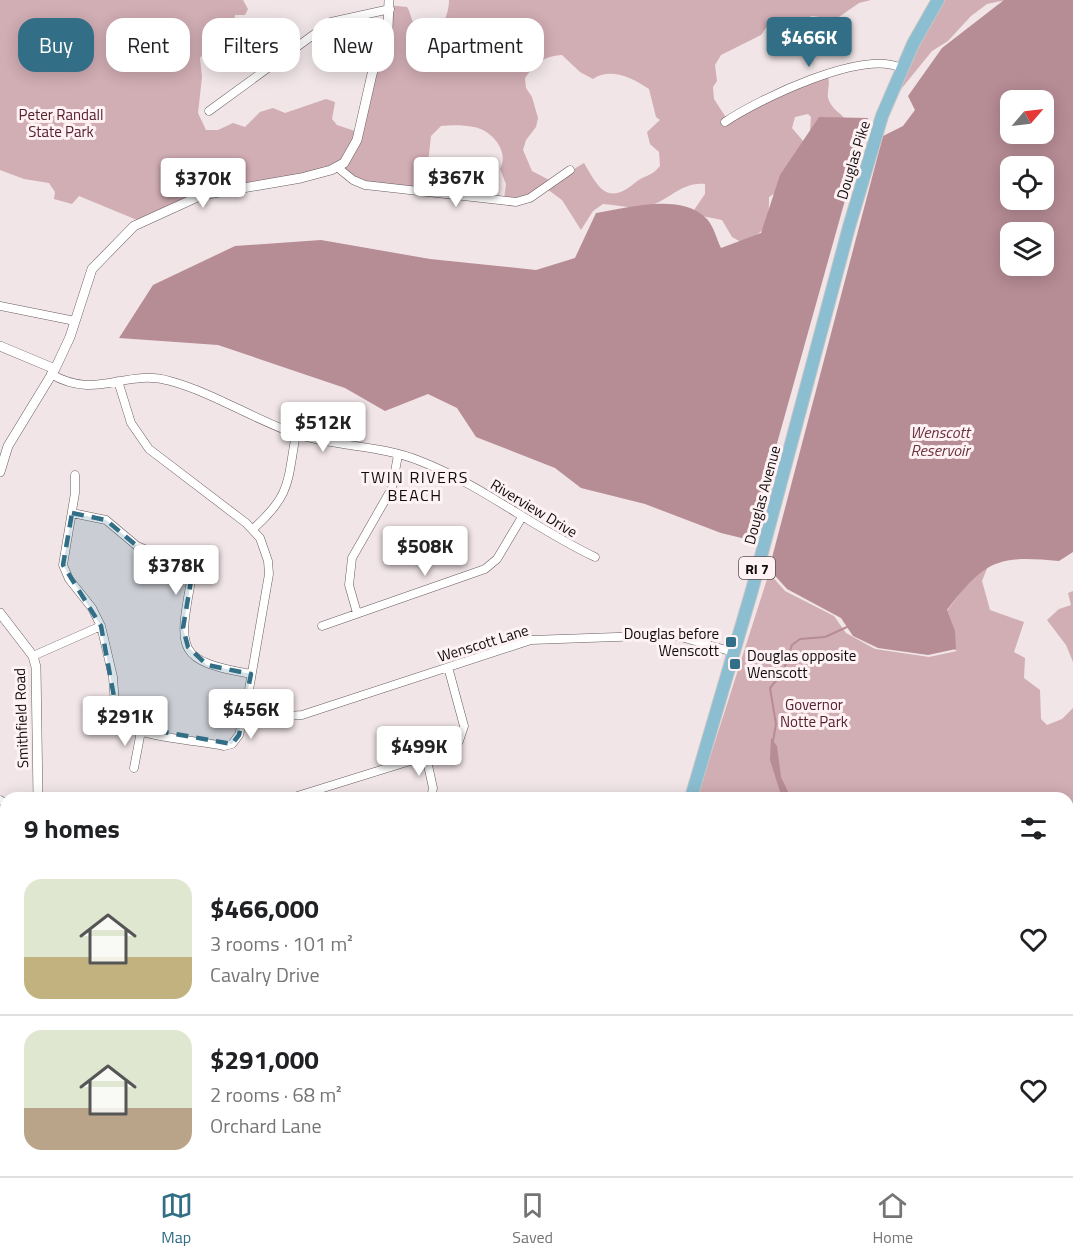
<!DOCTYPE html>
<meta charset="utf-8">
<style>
body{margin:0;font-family:"Titillium Web",sans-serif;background:#f6f6f6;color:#202124;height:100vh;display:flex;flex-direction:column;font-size:22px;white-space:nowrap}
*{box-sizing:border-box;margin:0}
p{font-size:20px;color:#757577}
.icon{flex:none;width:33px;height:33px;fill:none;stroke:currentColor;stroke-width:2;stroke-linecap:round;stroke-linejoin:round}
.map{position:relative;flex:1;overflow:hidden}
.drawer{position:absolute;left:0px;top:792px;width:1074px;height:384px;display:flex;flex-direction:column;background:#fff;border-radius:18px 18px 0 0;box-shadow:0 3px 15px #0003}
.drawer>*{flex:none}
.guide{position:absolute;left:18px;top:18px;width:600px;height:54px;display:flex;gap:12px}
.needle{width:39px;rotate:62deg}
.tools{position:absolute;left:1000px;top:90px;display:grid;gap:12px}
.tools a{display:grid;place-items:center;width:54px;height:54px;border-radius:12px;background:#fff;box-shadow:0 3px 15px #0003;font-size:30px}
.price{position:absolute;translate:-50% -51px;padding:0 14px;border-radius:6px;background:#fff;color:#222;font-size:20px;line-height:39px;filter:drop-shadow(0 2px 3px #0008)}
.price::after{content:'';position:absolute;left:50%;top:36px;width:18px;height:14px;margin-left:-9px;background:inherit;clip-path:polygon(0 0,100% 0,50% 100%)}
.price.selected{background:#326e86;color:#fff}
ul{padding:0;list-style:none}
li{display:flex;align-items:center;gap:18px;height:150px;padding:0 24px}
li+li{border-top:2px solid #e0e0e0}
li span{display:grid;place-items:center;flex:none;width:168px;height:120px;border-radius:18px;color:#555}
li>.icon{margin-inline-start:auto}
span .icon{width:72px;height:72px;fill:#fffc;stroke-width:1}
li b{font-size:26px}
h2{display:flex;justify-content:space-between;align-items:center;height:72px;padding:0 24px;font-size:26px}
.tag{padding:0 21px;border-radius:18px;background:#fff;box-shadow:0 3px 15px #0003;font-size:21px;line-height:54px}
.tag.selected{background:#326e86;color:#fff}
.tabs{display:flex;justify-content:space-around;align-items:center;height:84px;border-top:2px solid #e0e0e0;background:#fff;font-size:16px;color:#757577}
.tabs a{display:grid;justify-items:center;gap:3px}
.tabs .selected{color:#326e86}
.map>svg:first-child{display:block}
</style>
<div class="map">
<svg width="1073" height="1176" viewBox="0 0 1073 1176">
<rect width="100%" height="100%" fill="#f1e5e7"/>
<path fill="#d1adb4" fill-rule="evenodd" d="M 0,0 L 243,0 L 248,9 L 245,15 L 235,15 L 233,36 L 240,48 L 220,55 L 205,51 L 200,58 L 202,77 L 198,113 L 206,130 L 218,130 L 233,123 L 245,127 L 260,112 L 273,108 L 285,113 L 326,99 L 335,102 L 332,119 L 337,125 L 355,131 L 387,21 L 387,5 L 407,7 C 412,14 410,22 418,28 C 439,42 449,16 449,0 L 871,0 L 859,3 L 836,19 L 812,16 L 791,24 L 768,25 L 761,35 L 721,55 L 715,65 L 717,81 L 713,87 L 714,99 L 727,119 L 764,96 L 827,74 C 831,83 827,89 828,98 C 831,109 841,113 847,121 L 810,131 L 811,117 L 808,114 L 795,117 L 792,128 L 809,148 L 777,192 L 769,197 C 769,224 767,233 741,242 L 732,237 L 722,220 L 702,216 L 694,210 L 705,194 L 705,184 C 683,181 669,200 649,206 C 633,210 619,205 603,204 L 593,211 L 581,230 L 562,200 L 547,189 L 522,200 L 504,199 L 506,184 L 500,169 C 510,151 491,130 474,127 C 464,125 451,125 441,126 L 431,136 L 425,190 L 355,183 L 337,168 L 227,190 L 137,220 L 79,196 L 72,204 L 54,199 L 55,192 L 49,183 L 24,179 L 0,170 ZM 562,55 L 580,72 L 593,79 C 610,67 633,78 649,89 L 656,117 L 660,120 L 647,132 L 650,144 L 659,152 L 660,166 C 651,177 645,175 636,182 C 608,206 599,189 584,163 L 553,182 L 532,171 L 523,150 L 526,140 L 536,127 L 538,118 L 532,97 L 526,88 L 525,78 C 536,63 544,56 562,55 Z
M 935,0 L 1006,0 L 987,4 L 971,16 L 948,41 L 932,51 L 889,104 Z
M 988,566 L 982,581 L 990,610 L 1024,622 L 1014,652 L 1025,658 L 1024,678 L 1040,690 L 1041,719 L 1047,725 L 1062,719 L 1073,708 L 1073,810 L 1068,813 L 1068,798 L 697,798 L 769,573 L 785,591 L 834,616 L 846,633 L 875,649 L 929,657 L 957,651 L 952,648 L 954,630 L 947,611 L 974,574 Z
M 1073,591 L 1073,662 L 1066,645 L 1047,620 L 1059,609 L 1071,605 L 1068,593 Z
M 1068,1104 L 1073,1108 L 1073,1167 L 1068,1162 Z
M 0,1107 L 6,1112 L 6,1156 L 0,1152 Z"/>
<path fill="#b68c95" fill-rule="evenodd" d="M 1004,0 L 1073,0 L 1073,552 L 1059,561 C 998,555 985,560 947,610 L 955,631 L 956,649 L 928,655 L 878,648 L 853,636 L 841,618 L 787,589 L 769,569 L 883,136 L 903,126 L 915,110 L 908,96 L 942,48 ZM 1011,100 L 1044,100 L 1044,134 L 1011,134 ZM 1011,166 L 1044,166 L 1044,200 L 1011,200 ZM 1011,232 L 1044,232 L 1044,266 L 1011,266 Z
M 819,117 L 868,118 L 750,540 L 721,533 L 645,504 L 581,488 L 555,468 L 476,437 L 457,408 L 428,394 L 385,411 L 345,388 L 218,345 L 119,338 L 153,285 L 235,246 L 321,240 L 430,259 L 536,270 L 575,258 L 596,213 C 629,208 681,192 707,219 C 714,227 717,240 721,248 L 761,233 L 780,175 Z
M 771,738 L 777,746 L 781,777 L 791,798 L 782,798 L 770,760 Z"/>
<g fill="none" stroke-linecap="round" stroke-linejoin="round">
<path stroke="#b68c95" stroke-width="2" d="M 773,741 L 776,724 L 770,688 L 783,672 L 792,645 L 800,639 L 825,637 L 847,627"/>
<defs>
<path id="minor" d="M 209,111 L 331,22 L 390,9
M 725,122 C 759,99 863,49 901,68
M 337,167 L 353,180 L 365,185 L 516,202 L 530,198 L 570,170
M 0,306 L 75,321
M 51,374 C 97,401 125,368 170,381 C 214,393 253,419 296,434 C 336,447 381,445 420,461 C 482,485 535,529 595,557
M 75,475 L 75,493 L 63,565 L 69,579 L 92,608 L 101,626 L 113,677 L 116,719 C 128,736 202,741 224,746 L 232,744 L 239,735 L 246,707 L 269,574 L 268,561 L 260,538 L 246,523 L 149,449 L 131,423 L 118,381
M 72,513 L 106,520 L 137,546 L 184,566 L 191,574 L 191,581 C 178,651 177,661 251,674
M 253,529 C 292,494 287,482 296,434
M 357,613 L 349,585 L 352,558 L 392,488 L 398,455
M 322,626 L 485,569 L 497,559 L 522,517
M 33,656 L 101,626
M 246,707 L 288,716 L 302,715 L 531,640 L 674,635 L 733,652
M 426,756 L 433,788 L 431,798
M 134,768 L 141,731
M 291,798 L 426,756 L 459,741 L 464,726 L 448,667
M 0,800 L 6,803
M 1068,921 L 1073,919
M 1068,1103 L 1073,1107
M 0,1107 L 6,1111
M 81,1170 L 82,1170
M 906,1170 L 913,1176
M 1024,1170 L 1030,1176
M 886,1176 L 892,1170"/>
<path id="tertiary" d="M 0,346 L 55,369
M 0,472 L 8,446 L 55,369 L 70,337 L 92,269 L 134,226 L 202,195 L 301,178 L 331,170 L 344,163 L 357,140 L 372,74 L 388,28 L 389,0
M 0,613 L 33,656 L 36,667 L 38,798
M 0,941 L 6,931"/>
<path id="primary" d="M 691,798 L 752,590 L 849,227 L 882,116 L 913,44 L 938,0
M 583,1176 L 585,1170"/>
</defs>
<use href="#minor" stroke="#675c5e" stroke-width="9"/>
<use href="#tertiary" stroke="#675c5e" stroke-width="10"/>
<use href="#primary" stroke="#c6c5c5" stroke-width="14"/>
<use href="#minor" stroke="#fff" stroke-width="8"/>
<use href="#tertiary" stroke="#fff" stroke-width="9"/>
<use href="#primary" stroke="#8cbed1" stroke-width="12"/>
</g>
<path fill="#326e86" fill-opacity="0.2" stroke="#326e86" stroke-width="4.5" stroke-dasharray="12 8" stroke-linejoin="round" d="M 72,513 L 106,520 L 137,546 L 189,570 L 191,581 L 183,628 L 188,647 L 207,665 L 251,674 L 239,735 L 232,744 L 119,724 L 101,626 L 63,565 Z"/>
<g fill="#326e86" stroke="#fff2f4" stroke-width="2">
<rect x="725" y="636" width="12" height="12" rx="3"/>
<rect x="729" y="658" width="12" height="12" rx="3"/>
</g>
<g text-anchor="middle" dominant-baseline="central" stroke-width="6" stroke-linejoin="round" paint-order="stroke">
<rect fill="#fff2f4" stroke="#585152" stroke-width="1.5" x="739" y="557" width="36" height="22" rx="4.5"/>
<g font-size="14" font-weight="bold" fill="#100c0d">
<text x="757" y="568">RI 7</text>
</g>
<g font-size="15" fill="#572130" stroke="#fff2f4">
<text x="61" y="114">Peter Randall<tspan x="61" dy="17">State Park</tspan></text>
<text x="814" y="704">Governor<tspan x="814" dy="17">Notte Park</tspan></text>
</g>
<g font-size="15" fill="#100c0d" stroke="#fff2f4">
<text transform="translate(853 160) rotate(-73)">Douglas Pike</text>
<text transform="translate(762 495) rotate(-75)">Douglas Avenue</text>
<text transform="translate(534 508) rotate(31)">Riverview Drive</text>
<text transform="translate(483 643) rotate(-17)">Wenscott Lane</text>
<text transform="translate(21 718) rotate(-92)">Smithfield Road</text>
</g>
<g font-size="15" fill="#100c0d" stroke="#fff2f4" text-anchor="end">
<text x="719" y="633">Douglas before<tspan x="719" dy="17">Wenscott</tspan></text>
<text x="747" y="655" text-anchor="start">Douglas opposite<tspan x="747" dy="17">Wenscott</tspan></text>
</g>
<g font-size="16" font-style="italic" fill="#6a3241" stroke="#fff2f4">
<text x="940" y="432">Wenscott<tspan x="940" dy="18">Reservoir</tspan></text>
</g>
<g font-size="16" letter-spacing="1.5" fill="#100c0d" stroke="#fff2f4">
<text x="415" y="477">TWIN RIVERS<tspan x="415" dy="18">BEACH</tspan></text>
</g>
</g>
</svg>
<div class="tools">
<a><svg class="needle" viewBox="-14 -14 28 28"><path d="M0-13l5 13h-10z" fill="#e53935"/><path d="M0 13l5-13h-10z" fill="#757577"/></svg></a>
<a><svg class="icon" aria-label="locate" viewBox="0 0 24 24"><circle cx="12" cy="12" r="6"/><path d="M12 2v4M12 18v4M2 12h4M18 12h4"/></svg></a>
<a><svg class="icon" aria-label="layers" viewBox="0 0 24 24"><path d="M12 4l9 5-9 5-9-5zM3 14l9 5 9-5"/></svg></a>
</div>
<b class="price selected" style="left:809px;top:68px">$466K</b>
<b class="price" style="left:456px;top:208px">$367K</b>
<b class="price" style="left:203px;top:209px">$370K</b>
<b class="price" style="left:323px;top:453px">$512K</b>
<b class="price" style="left:425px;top:577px">$508K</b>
<b class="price" style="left:176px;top:596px">$378K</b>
<b class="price" style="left:251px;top:740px">$456K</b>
<b class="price" style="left:125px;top:747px">$291K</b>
<b class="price" style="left:419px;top:777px">$499K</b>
<div class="guide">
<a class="tag selected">Buy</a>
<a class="tag">Rent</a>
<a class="tag">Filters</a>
<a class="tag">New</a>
<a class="tag">Apartment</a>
</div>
<section class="drawer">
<h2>9 homes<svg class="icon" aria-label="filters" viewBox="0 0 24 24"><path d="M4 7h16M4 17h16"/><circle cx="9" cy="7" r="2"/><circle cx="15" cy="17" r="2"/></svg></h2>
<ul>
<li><span style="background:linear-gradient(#dfe7d0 65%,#c2b280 0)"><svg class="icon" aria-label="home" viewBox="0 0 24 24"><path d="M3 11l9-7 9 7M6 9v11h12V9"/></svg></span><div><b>$466,000</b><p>3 rooms · 101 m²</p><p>Cavalry Drive</p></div><svg class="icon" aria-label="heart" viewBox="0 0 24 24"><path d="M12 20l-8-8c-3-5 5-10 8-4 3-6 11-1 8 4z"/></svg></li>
<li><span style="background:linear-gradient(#dfe7d0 65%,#b9a48a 0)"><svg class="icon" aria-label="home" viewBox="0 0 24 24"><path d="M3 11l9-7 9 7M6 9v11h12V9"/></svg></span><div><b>$291,000</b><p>2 rooms · 68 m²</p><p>Orchard Lane</p></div><svg class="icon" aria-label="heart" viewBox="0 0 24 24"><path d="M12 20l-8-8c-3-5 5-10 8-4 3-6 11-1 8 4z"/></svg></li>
</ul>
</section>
</div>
<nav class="tabs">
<a class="selected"><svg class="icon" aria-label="map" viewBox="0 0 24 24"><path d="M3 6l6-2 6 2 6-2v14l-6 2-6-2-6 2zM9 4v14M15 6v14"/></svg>Map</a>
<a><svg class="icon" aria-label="saved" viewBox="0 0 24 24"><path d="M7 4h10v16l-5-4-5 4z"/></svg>Saved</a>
<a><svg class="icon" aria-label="home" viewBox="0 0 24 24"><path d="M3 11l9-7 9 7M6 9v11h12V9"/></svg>Home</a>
</nav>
